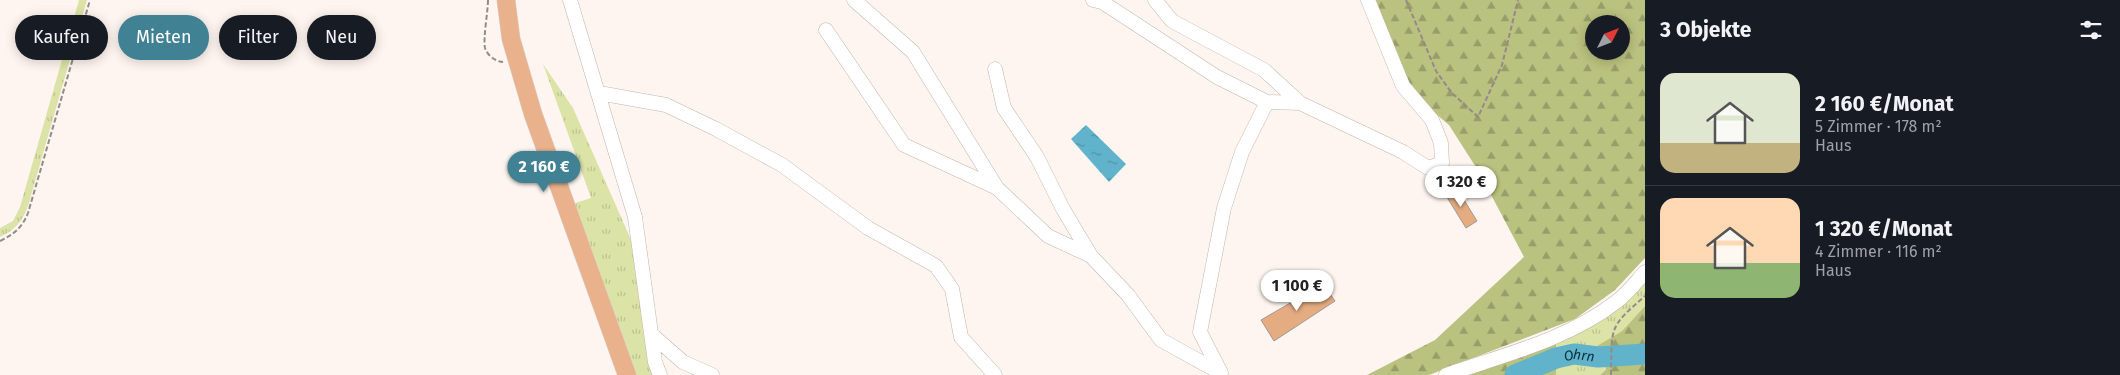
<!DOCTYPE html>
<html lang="de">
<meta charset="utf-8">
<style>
body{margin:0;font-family:"Fira Sans",sans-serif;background:#242831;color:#f1f3f6;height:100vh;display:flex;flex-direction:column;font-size:19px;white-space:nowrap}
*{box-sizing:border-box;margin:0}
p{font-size:16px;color:#9ea1a6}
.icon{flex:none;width:28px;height:28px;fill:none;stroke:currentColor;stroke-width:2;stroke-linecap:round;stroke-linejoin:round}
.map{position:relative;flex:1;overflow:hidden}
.drawer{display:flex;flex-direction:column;background:#171b24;width:475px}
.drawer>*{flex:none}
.hud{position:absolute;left:15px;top:15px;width:475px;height:45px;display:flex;gap:10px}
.needle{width:32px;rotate:48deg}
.fabs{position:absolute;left:1585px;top:15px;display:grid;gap:10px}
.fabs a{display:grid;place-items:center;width:45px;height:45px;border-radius:50%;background:#171b24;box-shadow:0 2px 12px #0003;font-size:25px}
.price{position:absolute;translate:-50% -42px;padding:0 11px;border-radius:18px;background:#fff;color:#222;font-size:16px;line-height:32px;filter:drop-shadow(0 1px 2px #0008)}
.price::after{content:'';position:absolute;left:50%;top:30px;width:15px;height:11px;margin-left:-8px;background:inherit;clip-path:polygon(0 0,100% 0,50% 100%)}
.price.on{background:#408193;color:#fff}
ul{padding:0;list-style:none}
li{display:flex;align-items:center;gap:15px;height:125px;padding:0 15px}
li+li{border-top:1px solid #363941}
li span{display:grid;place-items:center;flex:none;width:140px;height:100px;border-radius:15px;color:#555}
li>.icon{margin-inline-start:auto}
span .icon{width:60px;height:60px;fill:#fffc;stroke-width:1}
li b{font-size:21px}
h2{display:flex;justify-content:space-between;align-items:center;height:60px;padding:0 15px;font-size:21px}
.tag{padding:0 18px;border-radius:22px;background:#171b24;box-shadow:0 2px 12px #0003;font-size:18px;line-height:45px}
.tag.on{background:#408193;color:#fff}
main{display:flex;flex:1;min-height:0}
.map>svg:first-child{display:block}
</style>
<main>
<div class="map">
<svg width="1645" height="375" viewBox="0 0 1645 375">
<defs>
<pattern id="grass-tufts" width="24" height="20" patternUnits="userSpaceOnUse" patternTransform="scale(1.25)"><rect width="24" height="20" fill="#dce3a6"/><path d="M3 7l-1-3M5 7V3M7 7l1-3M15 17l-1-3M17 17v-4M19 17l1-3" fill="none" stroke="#bdc38f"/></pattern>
<pattern id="forest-firs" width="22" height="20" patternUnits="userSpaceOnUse" patternTransform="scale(1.25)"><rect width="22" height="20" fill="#bac27f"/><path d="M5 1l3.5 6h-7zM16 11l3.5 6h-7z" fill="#989e69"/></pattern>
<pattern id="water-ripples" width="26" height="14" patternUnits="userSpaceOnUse" patternTransform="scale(1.25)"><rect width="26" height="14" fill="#60b3cb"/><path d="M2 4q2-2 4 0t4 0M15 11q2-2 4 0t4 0" fill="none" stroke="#5092a5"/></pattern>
</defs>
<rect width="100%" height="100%" fill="#fef5f0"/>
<path fill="url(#grass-tufts)" d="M 79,0 L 87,0 L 28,206 C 22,222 15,230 0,237 L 0,228 L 13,221 L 20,207 Z
M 543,64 L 573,108 L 643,267 L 660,375 L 627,375 L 566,206 L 591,198 Z
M 1645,272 L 1645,306 L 1622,331 L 1583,355 L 1599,355 L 1606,368 L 1600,375 L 1556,375 L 1556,336 L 1604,311 Z"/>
<path fill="url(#forest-firs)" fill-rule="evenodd" d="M 1368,0 L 1645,0 L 1645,258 L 1615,290 L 1575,319 L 1429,375 L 1367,375 L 1435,340 L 1524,257 L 1479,172 L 1449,125 L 1403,86 ZM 1594,24 L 1621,24 L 1621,51 L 1594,51 Z
M 1645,306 L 1645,375 L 1600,375 L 1606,369 L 1599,355 L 1582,355 L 1622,331 Z
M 1556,343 L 1556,375 L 1466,375 Z"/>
<path fill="url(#water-ripples)" d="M 1086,125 L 1126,164 L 1109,182 L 1071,139 Z"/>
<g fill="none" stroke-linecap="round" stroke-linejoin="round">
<path stroke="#60b3cb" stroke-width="21" id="s1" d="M 1515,375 L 1556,358 L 1574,354 L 1598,357 L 1645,354"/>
</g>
<path fill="#e5ac81" stroke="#a29891" d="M 1456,187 L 1477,221 L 1466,228 L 1445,194 Z
M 1323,284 L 1335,301 L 1274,341 L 1261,320 Z"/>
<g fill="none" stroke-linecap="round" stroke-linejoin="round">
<defs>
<path id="minor" d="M 570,0 L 635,217 L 655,362 L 660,375
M 854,0 L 913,52 L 997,188
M 1093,0 L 1102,2 L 1217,77 L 1267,102
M 1155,0 L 1172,21 L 1264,70 L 1300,103
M 826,30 L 904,145 L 997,188 L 1048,236 L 1091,256
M 995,69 L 1004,108 L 1037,157 L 1063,209 L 1091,256 L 1128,295 L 1161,340 L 1221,373
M 599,93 L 666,105 L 716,129 L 782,165 L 868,228 L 936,266 L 952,289 L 961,337 L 995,375
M 651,334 L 683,362 L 712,375
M 1221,373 L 1200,332 L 1224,208 L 1242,152 L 1267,102 L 1300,103 L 1403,152 L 1428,168 L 1442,163 L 1441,143 L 1432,120 L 1403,86 L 1368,0
M 1446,375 C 1503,355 1567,340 1616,302 C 1627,294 1636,282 1645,272"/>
<path id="major" d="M 506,0 L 511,39 L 533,114 L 627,375"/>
</defs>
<use href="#minor" stroke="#c1b6b1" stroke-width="15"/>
<use href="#major" stroke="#d7d6d6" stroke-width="19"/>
<path stroke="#928c89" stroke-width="2" stroke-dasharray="5 2.5" stroke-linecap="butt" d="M 488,0 C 488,11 483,38 485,48 C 487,55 496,62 503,62
M 1406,0 L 1436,71 L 1451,92 L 1478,117 L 1502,65 L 1518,0
M 0,241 C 14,234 22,228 28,213 L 90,0
M 1611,375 C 1612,327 1608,328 1645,296"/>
<use href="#minor" stroke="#fff" stroke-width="14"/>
<use href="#major" stroke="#e9b28c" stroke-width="18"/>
</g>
<g text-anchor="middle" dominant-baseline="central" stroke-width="5" stroke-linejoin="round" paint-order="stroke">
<g font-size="14" font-style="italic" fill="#07303b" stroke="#fff">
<text stroke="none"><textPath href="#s1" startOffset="68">Ohrn</textPath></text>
</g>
</g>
</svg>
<div class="fabs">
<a><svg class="needle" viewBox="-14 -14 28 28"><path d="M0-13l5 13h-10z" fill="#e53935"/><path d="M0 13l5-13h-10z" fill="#9ea1a6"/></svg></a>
</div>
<b class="price on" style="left:544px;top:193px">2 160 €</b>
<b class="price" style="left:1461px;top:208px">1 320 €</b>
<b class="price" style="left:1297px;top:312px">1 100 €</b>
<div class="hud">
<a class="tag">Kaufen</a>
<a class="tag on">Mieten</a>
<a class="tag">Filter</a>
<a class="tag">Neu</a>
</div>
</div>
<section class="drawer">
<h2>3 Objekte<svg class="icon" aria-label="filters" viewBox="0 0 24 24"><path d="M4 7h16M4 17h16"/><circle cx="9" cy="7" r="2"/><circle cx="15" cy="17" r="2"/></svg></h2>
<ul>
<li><span style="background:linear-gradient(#dfe7d0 70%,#c2b280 0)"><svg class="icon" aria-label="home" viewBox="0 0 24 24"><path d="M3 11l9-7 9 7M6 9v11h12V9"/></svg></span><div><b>2 160 €/Monat</b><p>5 Zimmer · 178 m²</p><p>Haus</p></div></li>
<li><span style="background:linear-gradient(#ffd9b3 65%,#8fb573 0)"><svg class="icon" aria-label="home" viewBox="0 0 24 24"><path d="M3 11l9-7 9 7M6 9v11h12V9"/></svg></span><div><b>1 320 €/Monat</b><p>4 Zimmer · 116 m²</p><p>Haus</p></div></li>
</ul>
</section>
</main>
